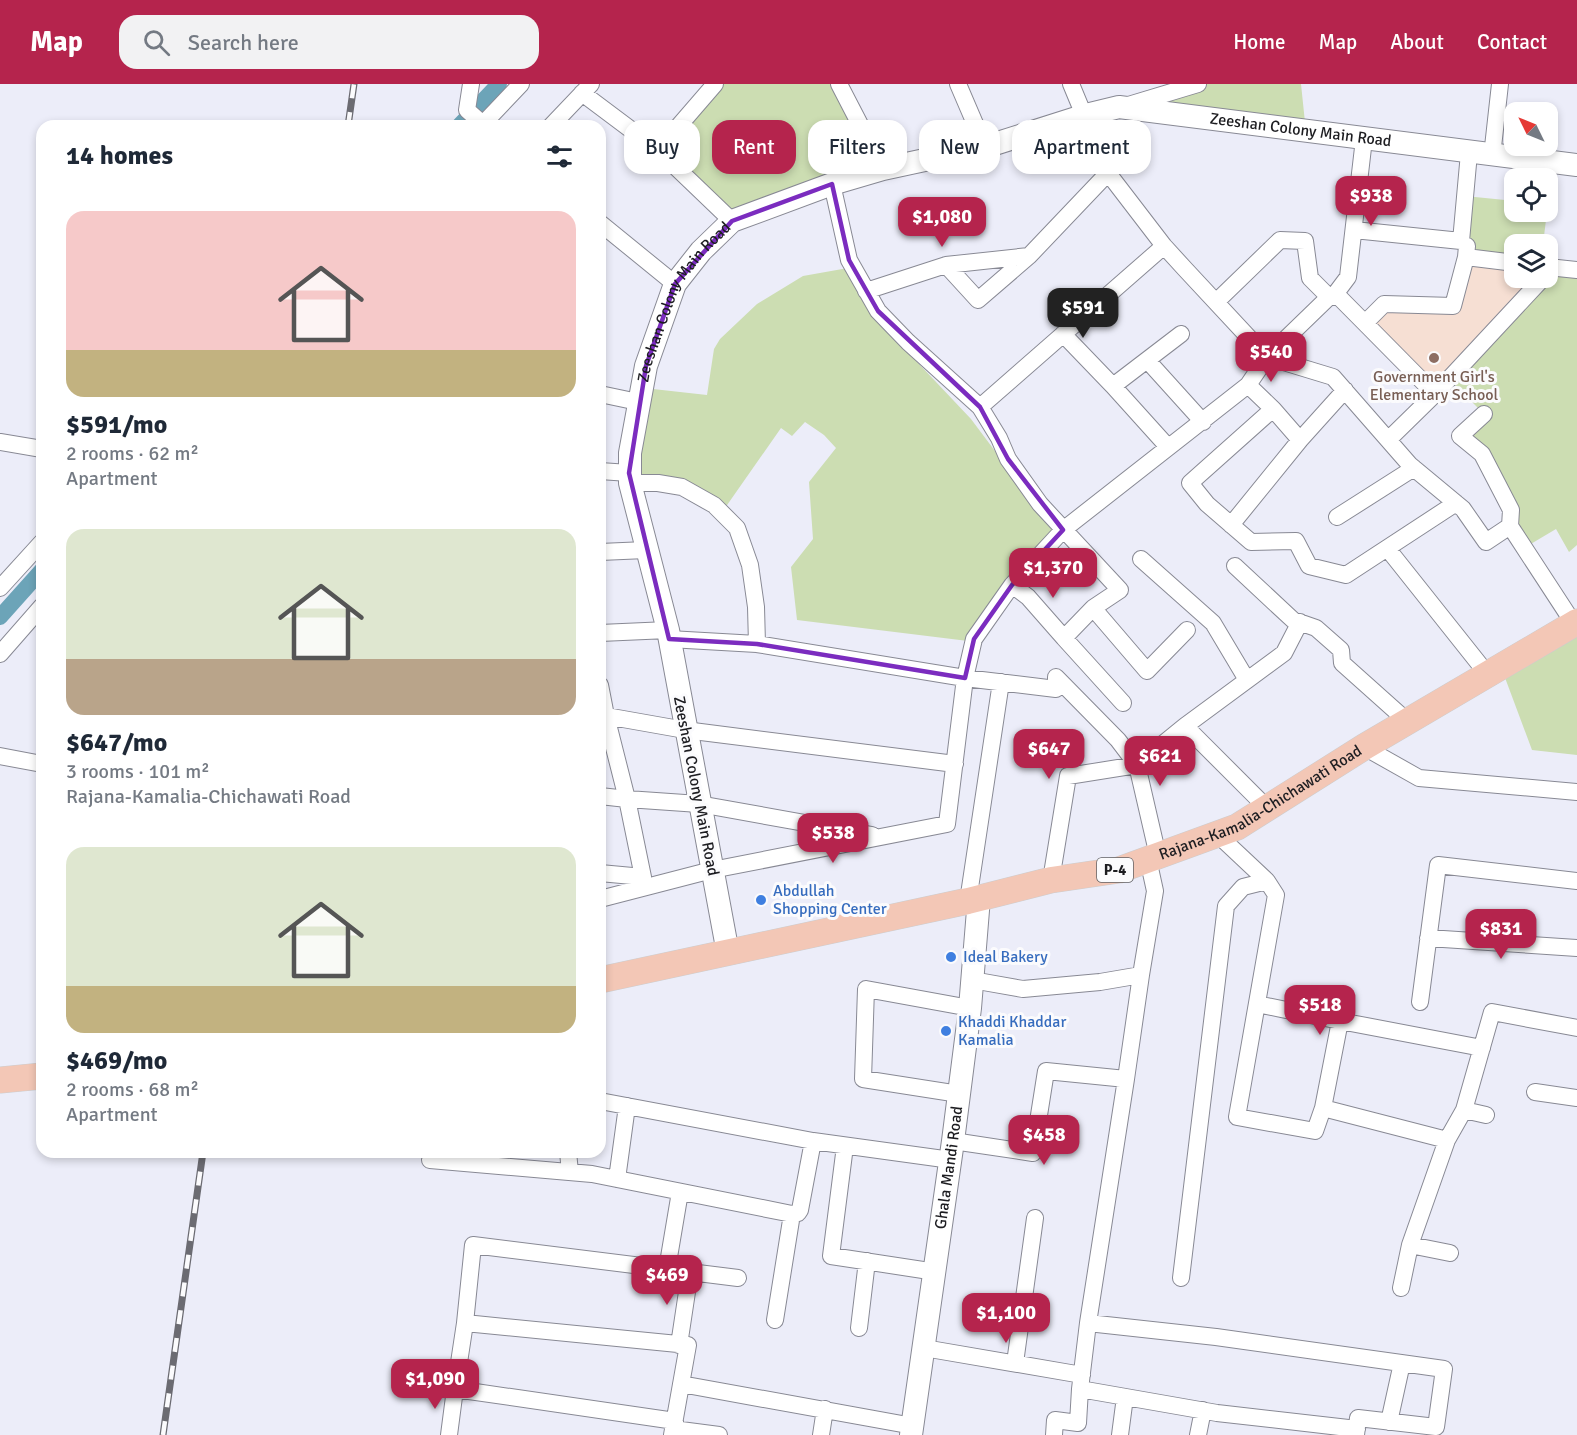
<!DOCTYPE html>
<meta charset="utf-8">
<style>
body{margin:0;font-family:Signika,sans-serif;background:#f2f2f3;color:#1f2937;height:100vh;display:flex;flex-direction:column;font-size:22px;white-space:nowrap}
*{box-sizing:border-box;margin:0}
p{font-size:20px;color:#747a83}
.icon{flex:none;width:33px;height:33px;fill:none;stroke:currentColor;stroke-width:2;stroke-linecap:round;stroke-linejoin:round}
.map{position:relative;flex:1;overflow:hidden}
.panel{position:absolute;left:36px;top:36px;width:570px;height:1038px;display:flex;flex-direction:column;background:#fff;border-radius:18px;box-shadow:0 3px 9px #0003}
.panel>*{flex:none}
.banner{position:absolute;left:624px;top:36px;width:570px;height:54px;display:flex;gap:12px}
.needle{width:39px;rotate:313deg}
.buttons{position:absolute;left:1504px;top:18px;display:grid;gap:12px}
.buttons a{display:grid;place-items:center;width:54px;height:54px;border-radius:12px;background:#fff;box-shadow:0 3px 9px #0003;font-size:30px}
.price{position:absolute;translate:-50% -51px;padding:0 14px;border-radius:12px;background:#b5244d;color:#fff;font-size:20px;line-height:39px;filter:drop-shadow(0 2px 3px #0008)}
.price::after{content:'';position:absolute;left:50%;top:36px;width:18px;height:14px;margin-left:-9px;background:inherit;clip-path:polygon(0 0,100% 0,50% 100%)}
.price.on{background:#222;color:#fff}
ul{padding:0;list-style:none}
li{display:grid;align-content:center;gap:12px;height:318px;padding:0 30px}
li span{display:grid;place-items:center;height:186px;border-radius:18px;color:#555}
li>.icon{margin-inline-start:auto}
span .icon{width:108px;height:108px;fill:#fffc;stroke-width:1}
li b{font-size:26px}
h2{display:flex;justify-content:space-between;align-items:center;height:72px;padding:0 30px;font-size:26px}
.tag{padding:0 21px;border-radius:18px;background:#fff;box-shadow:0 3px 9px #0003;font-size:21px;line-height:54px}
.tag.on{background:#b5244d;color:#fff}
header{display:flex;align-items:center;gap:36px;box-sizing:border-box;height:84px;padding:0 30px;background:#b5244d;color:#fff}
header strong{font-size:28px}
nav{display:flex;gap:33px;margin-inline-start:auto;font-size:21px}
.search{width:420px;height:54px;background:#f2f2f3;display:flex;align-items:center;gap:15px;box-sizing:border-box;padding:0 21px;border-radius:18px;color:#747a83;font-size:22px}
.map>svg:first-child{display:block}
</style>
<header>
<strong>Map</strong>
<div class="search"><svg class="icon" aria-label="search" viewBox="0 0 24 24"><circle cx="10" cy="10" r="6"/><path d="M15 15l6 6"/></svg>Search here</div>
<nav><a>Home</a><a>Map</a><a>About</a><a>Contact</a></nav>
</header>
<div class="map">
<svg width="1577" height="1351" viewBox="0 0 1577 1351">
<rect width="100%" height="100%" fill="#ecedf9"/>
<path fill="#f6dfd3" d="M 1466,173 L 1515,180 L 1515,194 L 1543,194 L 1435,310 L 1365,239 L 1384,220 L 1453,222 Z"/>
<path fill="#ccddb2" d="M 717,0 L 839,0 L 883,85 L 732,137 L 661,69 Z
M 1198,0 L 1301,0 L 1306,48 L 1119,23 Z
M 1465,112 L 1515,117 L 1515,128 L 1547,128 L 1543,160 L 1515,160 L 1515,179 L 1466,173 Z
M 848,184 L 902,262 L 971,335 L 1055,447 L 968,557 L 797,536 L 791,483 L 813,455 L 809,398 L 836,364 L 824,351 L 805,338 L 792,352 L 781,344 L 725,424 L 641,393 L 641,365 L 653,305 L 707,311 L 714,265 L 720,255 L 757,220 L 803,192 Z
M 1577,186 L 1577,461 L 1569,468 L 1556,445 L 1524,464 L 1511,426 L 1460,352 L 1484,330 L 1449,295 L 1548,188 Z
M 1577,538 L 1577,671 L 1532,666 L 1501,583 Z"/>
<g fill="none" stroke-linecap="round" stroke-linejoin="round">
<path stroke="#6ca4b8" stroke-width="16" d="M 459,42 L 499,0
M 0,533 L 42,486"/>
<defs>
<path id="street" d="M 471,0 L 467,26 L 485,42
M 715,0 L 658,66 L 732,137
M 839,0 L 883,85
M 958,0 L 985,63
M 1071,0 L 1108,89 L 1164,162 L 1185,185 L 1267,273 L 1333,293 L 1410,381 L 1463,425 L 1486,458 L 1510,442 L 1574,540
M 582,9 L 658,66
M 1125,22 L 1198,0
M 483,40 L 521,0
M 551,42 L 591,0
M 1492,72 L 1500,0
M 832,100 L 849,176 L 878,227 L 908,258 L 980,323 L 999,354 L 1008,375 L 1040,420 L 1120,506 L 1093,524 L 1147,587 L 1187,546
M 600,139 L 675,200
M 1354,146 L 1461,157 L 1469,69
M 1467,162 L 1466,173 L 1515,179
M 946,181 L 978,216 L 1029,172 L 1108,89
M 1548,183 L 1577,186
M 866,207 L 946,181 L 1029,172
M 1333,213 L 1348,193 L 1364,55
M 1216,218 L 1280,156 L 1305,157 L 1310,194 L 1329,213
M 1365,239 L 1384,220 L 1453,222 L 1466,173
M 1063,250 L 1113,302
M 1181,250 L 1147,276 L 1203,338
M 1147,276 L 1113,302 L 1168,363
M 1345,306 L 1300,356 L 1273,325 L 1190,399 L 1207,420 L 1251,458 L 1296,457 L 1309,482 L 1346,491 L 1456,419
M 600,310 L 638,318
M 980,323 L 1164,162
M 1273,325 L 1248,301 L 1267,273 L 1329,213 L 1339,213 L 1435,310
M 1484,330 L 1460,352 L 1482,370 L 1511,426 L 1510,442
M 1388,356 L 1435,310 L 1543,194
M 0,358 L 42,365
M 600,387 L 629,389
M 630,399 L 658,399 L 682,403 L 714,421 L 737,444 L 750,481 L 756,523 L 757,560
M 1337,433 L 1414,384
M 1231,441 L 1300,356
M 1387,464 L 1488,591
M 600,468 L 646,466
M 1141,475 L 1213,539 L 1247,596
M 1235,482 L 1293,536 L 1316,544 L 1341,566 L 1342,579 L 1408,638
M 1012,501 L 1028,513 L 1064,554 L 1093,524
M 0,504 L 42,458
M 600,549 L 668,546
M 1064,554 L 1123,619
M 669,555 L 757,560 L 965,594 L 1056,605 L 1056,593 L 1118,656 L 1137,681 L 1158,772
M 0,570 L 42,522
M 600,601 L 606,632 L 685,646 L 955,680
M 600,631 L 606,632 L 627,715 L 699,720 L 872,751
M 1364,663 L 1419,694 L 1577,708
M 0,672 L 42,680
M 600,712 L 627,715 L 643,793 L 600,789
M 1267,724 L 1185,642 L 1284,569 L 1300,538
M 1217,750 L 1267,797
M 1051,796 L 1068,692 L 1137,681 L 1185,642
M 600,815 L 712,786 L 947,740 L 965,594 L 974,555 L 1012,501 L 1063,446 L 1248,301
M 968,817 L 1001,598
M 1428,854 L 1577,864
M 972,896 L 1023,905 L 1100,898 L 1141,891 L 1155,807 L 1148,775
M 1420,918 L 1438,781 L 1577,797
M 1257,920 L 1340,937 L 1323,1024
M 1340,937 L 1482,964
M 1535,1008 L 1577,1014
M 959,1010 L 863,995 L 866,905 L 970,924
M 600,1017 L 813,1057 L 951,1076
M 1464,1026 L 1492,928 L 1577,944
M 1447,1056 L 1464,1026 L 1486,1031
M 953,1057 L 1033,1069 L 1046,987 L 1126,995 L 1141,891
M 845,1062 L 831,1172 L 936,1188
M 568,1068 L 570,1088
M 430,1076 L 592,1090 L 792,1130 L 798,1129 L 800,1126 L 813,1057
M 617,1095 L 627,1022
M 667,1185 L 680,1108
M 1181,1194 L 1226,822 L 1243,803 L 1267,797 L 1276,811 L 1237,1033 L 1315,1047 L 1323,1024 L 1447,1056 L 1410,1161 L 1450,1169
M 1401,1204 L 1410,1161
M 775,1236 L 792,1130
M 465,1239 L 688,1261 L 672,1351
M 1088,1239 L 1216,1253 L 1444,1285 L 1436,1343 L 1358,1334 L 1356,1351
M 859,1244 L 867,1177
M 679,1261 L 690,1188
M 924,1264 L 1082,1291
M 1015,1279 L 1035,1134
M 681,1300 L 913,1342
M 1080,1305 L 1217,1329 L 1357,1345
M 675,1337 L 455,1305 L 465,1239 L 473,1161 L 738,1194
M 1389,1338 L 1402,1279
M 673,1345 L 719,1351
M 449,1351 L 455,1305
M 821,1351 L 825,1325
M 1054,1351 L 1055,1336 L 1078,1339 L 1080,1305 L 1088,1239 L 1126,995
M 1120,1351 L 1125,1313
M 1198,1351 L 1203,1326"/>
<g id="secondary">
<path id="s1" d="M 728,869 L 668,546 L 630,399 L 630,369 L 646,282 L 675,200 L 701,167 L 732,137 L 832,100 L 883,85 L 985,63 L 1086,31 L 1119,23 L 1577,81"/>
<path id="s2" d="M 911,1351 L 953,1057 L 970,924 L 979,814"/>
</g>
<g id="primary">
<path id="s3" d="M 600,896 L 968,817 L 1051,796 L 1119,786 L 1237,743 L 1364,663 L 1577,538"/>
<path d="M 0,996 L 42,992"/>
</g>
</defs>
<use href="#street" stroke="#888994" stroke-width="18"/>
<use href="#secondary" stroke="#888994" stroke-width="24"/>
<use href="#primary" stroke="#cdcdce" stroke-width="27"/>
<use href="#street" stroke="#fff" stroke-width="16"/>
<use href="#secondary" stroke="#fff" stroke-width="22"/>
<use href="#primary" stroke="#f3c7b6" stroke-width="26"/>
<defs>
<path id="rail" d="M 348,42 L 354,0
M 163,1351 L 203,1068"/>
</defs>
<use href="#rail" stroke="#6b6b72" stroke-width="7"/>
<use href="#rail" stroke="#fbfbfd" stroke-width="4.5" stroke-dasharray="14" stroke-linecap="butt"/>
</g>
<path fill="none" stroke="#7b2cbf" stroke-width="4.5" stroke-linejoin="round" d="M 832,100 L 849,176 L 878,227 L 980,323 L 1008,375 L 1063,446 L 1012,501 L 974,555 L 965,594 L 757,560 L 669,555 L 629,389 L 646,282 L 675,200 L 732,137 Z"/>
<circle fill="#8d6e63" stroke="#fbfbfd" stroke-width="2" cx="1434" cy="274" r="6"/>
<g fill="#3f7fe0" stroke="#fbfbfd" stroke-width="2">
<circle cx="761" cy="816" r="6"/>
<circle cx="951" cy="873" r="6"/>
<circle cx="946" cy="947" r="6"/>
</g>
<g text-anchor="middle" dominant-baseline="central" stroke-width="6" stroke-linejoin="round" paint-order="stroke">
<rect fill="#fbfbfd" stroke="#606063" stroke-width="1.5" x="1097" y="774" width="36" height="24" rx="4.5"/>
<g font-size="15" font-weight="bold" fill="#1d1d21">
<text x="1115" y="786">P-4</text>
</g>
<g font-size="16" fill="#1d1d21" stroke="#fbfbfd">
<text stroke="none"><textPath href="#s1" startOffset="1358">Zeeshan Colony Main Road</textPath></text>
<text stroke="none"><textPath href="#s1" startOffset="674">Zeeshan Colony Main Road</textPath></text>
<text transform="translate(696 702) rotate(79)">Zeeshan Colony Main Road</text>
<text stroke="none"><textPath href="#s3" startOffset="688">Rajana-Kamalia-Chichawati Road</textPath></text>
<text stroke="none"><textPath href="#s2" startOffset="270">Ghala Mandi Road</textPath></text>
</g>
<g font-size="16" fill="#785e54" stroke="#fbfbfd">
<text x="1434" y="293">Government Girl's<tspan x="1434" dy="18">Elementary School</tspan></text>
</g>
<g font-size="16" fill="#366cbe" stroke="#fbfbfd" text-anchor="start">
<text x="773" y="807">Abdullah<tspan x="773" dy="18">Shopping Center</tspan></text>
<text x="963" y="873">Ideal Bakery</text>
<text x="958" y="938">Khaddi Khaddar<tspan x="958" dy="18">Kamalia</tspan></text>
</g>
</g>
</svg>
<div class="buttons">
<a><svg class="needle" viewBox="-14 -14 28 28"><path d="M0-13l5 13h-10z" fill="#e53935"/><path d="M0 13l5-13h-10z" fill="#747a83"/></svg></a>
<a><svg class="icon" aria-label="locate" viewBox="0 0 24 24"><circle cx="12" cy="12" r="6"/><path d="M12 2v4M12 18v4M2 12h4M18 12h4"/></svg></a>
<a><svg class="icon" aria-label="layers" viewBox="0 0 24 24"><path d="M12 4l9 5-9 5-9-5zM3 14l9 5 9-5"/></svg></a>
</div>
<b class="price" style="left:1371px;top:143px">$938</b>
<b class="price" style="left:942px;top:164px">$1,080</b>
<b class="price on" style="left:1083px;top:255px">$591</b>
<b class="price" style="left:1271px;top:299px">$540</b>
<b class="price" style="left:1053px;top:515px">$1,370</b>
<b class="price" style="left:1049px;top:696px">$647</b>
<b class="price" style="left:1160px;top:703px">$621</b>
<b class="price" style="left:833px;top:780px">$538</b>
<b class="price" style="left:1501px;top:876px">$831</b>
<b class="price" style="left:1320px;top:952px">$518</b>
<b class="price" style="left:1044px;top:1082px">$458</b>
<b class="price" style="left:667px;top:1222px">$469</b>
<b class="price" style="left:1006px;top:1260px">$1,100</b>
<b class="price" style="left:435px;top:1326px">$1,090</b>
<div class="banner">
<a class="tag">Buy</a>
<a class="tag on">Rent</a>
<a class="tag">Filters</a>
<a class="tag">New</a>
<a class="tag">Apartment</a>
</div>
<section class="panel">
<h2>14 homes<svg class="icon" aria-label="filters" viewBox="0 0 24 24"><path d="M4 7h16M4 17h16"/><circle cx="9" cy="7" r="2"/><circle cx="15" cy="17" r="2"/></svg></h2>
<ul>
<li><span style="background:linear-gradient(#f6c9c9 75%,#c2b280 0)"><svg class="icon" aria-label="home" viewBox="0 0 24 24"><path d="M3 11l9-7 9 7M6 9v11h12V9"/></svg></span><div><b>$591/mo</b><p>2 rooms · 62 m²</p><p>Apartment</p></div></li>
<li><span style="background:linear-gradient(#dfe7d0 70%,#b9a48a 0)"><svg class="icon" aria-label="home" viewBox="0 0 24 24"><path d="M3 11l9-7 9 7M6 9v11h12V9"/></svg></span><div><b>$647/mo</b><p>3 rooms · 101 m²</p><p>Rajana-Kamalia-Chichawati Road</p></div></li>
<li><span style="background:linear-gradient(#dfe7d0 75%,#c2b280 0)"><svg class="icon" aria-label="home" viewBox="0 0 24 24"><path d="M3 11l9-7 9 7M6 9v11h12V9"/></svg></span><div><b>$469/mo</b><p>2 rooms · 68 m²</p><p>Apartment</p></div></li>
</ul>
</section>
</div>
